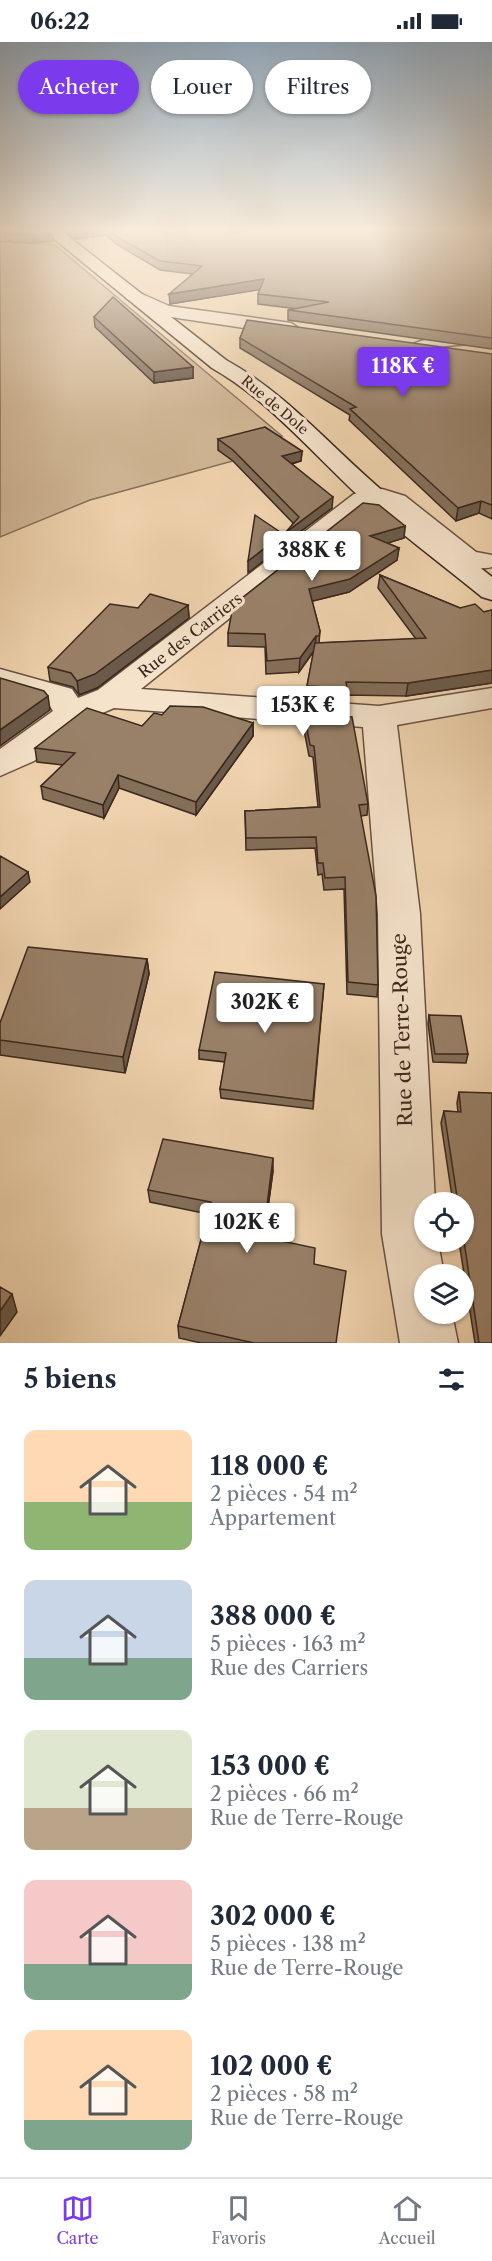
<!DOCTYPE html>
<html lang="fr">
<meta charset="utf-8">
<style>
body{margin:0;font-family:"Libre Caslon Text",serif;background:#f2f2f3;color:#1f2937;height:100vh;display:flex;flex-direction:column;font-size:22px;white-space:nowrap}
*{box-sizing:border-box;margin:0}
p{font-size:20px;color:#747a83}
.icon{flex:none;width:33px;height:33px;fill:none;stroke:currentColor;stroke-width:2;stroke-linecap:round;stroke-linejoin:round}
.map{position:relative;height:1301px;overflow:hidden}
.sheet{display:flex;flex-direction:column;background:#fff;flex:1}
.sheet>*{flex:none}
.top-card{position:absolute;left:18px;top:18px;width:456px;height:54px;display:flex;gap:12px}
.buttons{position:absolute;left:414px;top:1150px;display:grid;gap:12px}
.buttons a{display:grid;place-items:center;width:60px;height:60px;border-radius:50%;background:#fff;box-shadow:0 2px 4px #0004;font-size:30px}
.price{position:absolute;translate:-50% -51px;padding:0 14px;border-radius:6px;background:#fff;color:#222;font-size:20px;line-height:39px;filter:drop-shadow(0 2px 3px #0008)}
.price::after{content:'';position:absolute;left:50%;top:36px;width:18px;height:14px;margin-left:-9px;background:inherit;clip-path:polygon(0 0,100% 0,50% 100%)}
.price.active{background:#7c3aed;color:#fff}
ul{padding:0;list-style:none}
li{display:flex;align-items:center;gap:18px;height:150px;padding:0 24px}
li span{display:grid;place-items:center;flex:none;width:168px;height:120px;border-radius:12px;color:#555}
li>.icon{margin-inline-start:auto}
span .icon{width:72px;height:72px;fill:#fffc;stroke-width:1}
li b{font-size:26px}
h2{display:flex;justify-content:space-between;align-items:center;height:72px;padding:0 24px;font-size:26px}
.tag{padding:0 21px;border-radius:27px;background:#fff;box-shadow:0 2px 4px #0004;font-size:21px;line-height:54px}
.tag.active{background:#7c3aed;color:#fff}
.status{display:flex;justify-content:space-between;align-items:center;height:42px;padding:0 30px;background:#fff;direction:ltr}
.status svg{height:16px;fill:currentColor}
.tab-bar{display:flex;justify-content:space-around;align-items:center;height:84px;border-top:2px solid #e0e1e3;background:#fff;font-size:16px;color:#747a83}
.tab-bar a{display:grid;justify-items:center;gap:3px}
.tab-bar .active{color:#7c3aed}
.map>svg:first-child{display:block}
</style>
<div class="status"><b>06:22</b><svg viewBox="0 0 49 12"><path d="M0 12V9h3v3zM5 12V6h3v6zM10 12V3h3v9zM15 12V0h3v12zM26 1h20v11H26zM47 4h2v5h-2z"/></svg></div>
<div class="map">
<svg width="492" height="1301" viewBox="0 0 492 1301">
<rect width="100%" height="100%" fill="#f0d4af"/>
<filter id="stains"><feTurbulence type="fractalNoise" baseFrequency=".00333" numOctaves="4"/><feColorMatrix values="0 0 0 0 .2 0 0 0 0 .09 0 0 0 0 .02 0 0 0 .5 -.17"/></filter>
<radialGradient id="worn" r=".72"><stop offset=".6" stop-color="#630" stop-opacity="0"/><stop offset="1" stop-color="#630" stop-opacity=".3"/></radialGradient>
<path fill="#d1b796" stroke="#866f5a" stroke-width="1.5" d="M 0,200 L 55,203 L 282,394 L 219,408 L 233,419 L 90,458 L 0,495 Z"/>
<g fill="none" stroke-linecap="round" stroke-linejoin="round">
<defs>
<path id="street" d="M 133,248 L 169,264 L 291,281 L 300,287 L 291,293 L 164,274 L 127,257 L 124,253 Z
M 492,288 L 492,300 L 446,304 L 422,311 L 412,305 L 415,301 L 444,292 Z
M 382,447 L 405,454 L 476,510 L 492,513 L 492,525 C 439,538 413,459 370,464 L 141,647 L 379,664 L 492,646 L 492,666 L 397,683 L 420,872 L 435,1161 L 424,1161 L 424,1200 L 438,1200 L 444,1233 L 424,1233 L 424,1272 L 452,1272 L 458,1301 L 400,1301 L 382,1192 L 378,872 L 363,685 L 114,666 L 84,679 L 34,719 L 0,734 L 0,707 L 53,669 L 48,661 L 0,647 L 0,627 L 72,647 L 78,656 L 98,648 L 354,452 Z"/>
<path id="secondary" d="M 42,187 L 59,187 L 226,318 C 286,351 332,406 384,450 C 419,479 456,506 492,535 L 492,558 L 482,555 C 443,523 402,493 364,459 C 315,414 270,359 212,326 Z"/>
</defs>
<use href="#street" stroke="#685242" stroke-width="3"/>
<use href="#secondary" stroke="#3a271d" stroke-width="3"/>
<use href="#street" fill="#f5e3cb" fill-rule="evenodd"/>
<use href="#secondary" fill="#f5e3cb" fill-rule="evenodd"/>
</g>
<path fill="#846f5a" stroke="#3a271d" stroke-width="1.5" d="M 0,187 L 52,190 L 53,199 L 34,201 L 0,199 Z
M 63,187 L 492,187 L 492,307 L 288,278 L 288,268 L 298,267 L 258,262 L 258,252 L 260,247 L 170,262 L 193,232 L 160,228 L 116,202 L 106,193 L 75,197 Z
M 94,275 L 193,325 L 193,336 L 154,341 L 95,285 Z
M 240,296 L 492,312 L 492,477 L 479,471 L 456,479 L 349,378 L 350,373 L 240,306 Z
M 218,397 L 302,409 L 301,419 L 292,422 L 332,466 L 284,502 L 293,481 L 233,419 L 218,408 Z
M 405,484 L 404,496 L 387,501 L 399,506 L 397,518 L 349,550 L 312,559 L 320,589 L 319,601 L 416,597 L 378,546 L 380,533 L 460,566 L 484,570 L 492,568 L 492,641 L 406,654 L 347,653 L 346,659 L 306,657 L 307,644 L 314,609 L 299,630 L 266,632 L 265,605 L 228,604 L 228,591 Z
M 188,563 L 189,576 L 97,646 L 79,653 L 73,645 L 50,639 L 48,625 L 138,566 Z
M 304,672 L 368,762 L 367,773 L 361,774 L 378,943 L 377,955 L 347,952 L 344,847 L 324,848 L 322,832 L 318,833 L 315,806 L 246,808 L 245,769 L 318,765 L 313,715 L 309,714 L 303,683 Z
M 162,673 L 253,681 L 253,694 L 196,773 L 119,746 L 104,776 L 43,757 L 41,744 L 63,723 L 37,720 L 35,706 L 142,684 Z
M 147,917 L 149,932 L 125,1031 L 0,1013 L 0,981 Z
M 324,942 L 313,1067 L 221,1056 L 220,1047 L 225,1020 L 199,1017 L 199,1008 Z
M 429,973 L 468,1012 L 466,1021 L 433,1020 L 428,982 Z
M 459,1050 L 492,1301 L 475,1301 L 459,1200 L 464,1200 L 464,1161 L 453,1161 L 441,1081 L 444,1069 L 458,1070 L 457,1061 Z
M 273,1129 L 264,1196 L 314,1222 L 336,1301 L 201,1301 L 179,1296 L 178,1284 L 208,1172 L 150,1160 L 148,1148 Z"/>
<path fill="#6b5a4a" stroke="#3a271d" stroke-width="1.5" d="M 81,187 L 105,187 L 106,193 L 75,197 L 74,188 Z
M 52,190 L 53,199 L 34,201 L 33,193 Z
M 264,237 L 264,247 L 170,262 L 169,252 Z
M 193,325 L 193,336 L 154,341 L 154,330 Z
M 302,409 L 301,419 L 281,424 L 282,414 Z
M 333,455 L 332,466 L 284,502 L 285,491 Z
M 481,459 L 479,471 L 456,479 L 458,466 Z
M 405,484 L 404,496 L 369,507 L 370,494 Z
M 283,492 L 283,504 L 248,531 L 248,519 Z
M 399,506 L 397,518 L 349,550 L 309,560 L 309,547 Z
M 188,563 L 189,576 L 97,646 L 79,653 L 77,639 Z
M 316,594 L 315,607 L 299,630 L 300,616 Z
M 492,628 L 492,641 L 406,654 L 408,641 Z
M 48,654 L 50,668 L 0,704 L 0,688 Z
M 253,681 L 253,694 L 196,773 L 196,760 Z
M 118,733 L 119,746 L 104,776 L 103,763 Z
M 28,830 L 30,840 L 0,867 L 0,855 Z
M 147,917 L 149,932 L 125,1031 L 123,1015 Z
M 273,1116 L 273,1129 L 262,1208 L 263,1195 Z
M 12,1252 L 17,1270 L 0,1294 L 0,1269 Z"/>
<path fill="#998169" stroke="#3a271d" stroke-width="1.5" d="M 0,187 L 48,187 L 52,190 L 33,193 L 0,191 Z
M 108,187 L 492,187 L 492,296 L 288,268 L 329,260 L 258,252 L 264,237 L 169,252 L 202,224 L 160,219 L 115,194 Z
M 113,255 L 193,325 L 154,330 L 94,275 Z
M 247,278 L 492,312 L 492,463 L 481,459 L 458,466 L 350,367 L 356,365 L 240,296 Z
M 265,385 L 302,409 L 282,414 L 333,455 L 285,491 L 299,475 L 233,408 L 218,397 Z
M 363,461 L 379,463 L 405,484 L 370,494 L 399,506 L 350,537 L 309,547 L 320,589 L 319,594 L 316,594 L 300,616 L 267,619 L 265,592 L 228,591 L 233,563 Z
M 255,473 L 283,492 L 248,519 Z
M 380,533 L 460,566 L 475,562 L 484,570 L 492,568 L 492,628 L 408,641 L 346,640 L 347,646 L 307,644 L 315,601 L 426,596 Z
M 150,552 L 188,563 L 95,632 L 77,639 L 71,631 L 48,625 L 110,562 L 138,566 Z
M 0,636 L 44,649 L 48,654 L 0,688 Z
M 170,664 L 203,665 L 253,681 L 196,760 L 118,733 L 103,763 L 41,744 L 75,711 L 35,706 L 87,666 L 142,684 L 154,671 L 162,673 Z
M 304,672 L 352,675 L 368,762 L 359,763 L 376,854 L 378,943 L 348,940 L 345,835 L 325,836 L 323,821 L 318,821 L 316,795 L 246,796 L 245,769 L 320,765 L 314,704 L 310,703 Z
M 0,814 L 28,830 L 0,855 Z
M 28,905 L 147,917 L 123,1015 L 0,998 L 0,981 Z
M 215,930 L 324,942 L 313,1059 L 220,1047 L 226,1011 L 199,1008 Z
M 429,973 L 461,974 L 468,1012 L 435,1012 Z
M 459,1050 L 492,1051 L 492,1301 L 479,1301 L 464,1199 L 464,1161 L 458,1161 L 444,1069 L 461,1070 Z
M 163,1097 L 273,1116 L 263,1195 L 315,1206 L 314,1222 L 346,1229 L 336,1301 L 254,1301 L 178,1284 L 211,1160 L 148,1148 Z
M 0,1245 L 12,1252 L 0,1269 Z"/>
<linearGradient id="sky" x2="0" y2="1"><stop stop-color="#92a9bd"/><stop offset="0.51" stop-color="#f8ecdb"/><stop offset="1" stop-color="#f8ecdb" stop-opacity="0"/></linearGradient>
<rect width="492" height="369" fill="url(#sky)"/>
<g text-anchor="middle" dominant-baseline="central" stroke-width="6" stroke-linejoin="round" paint-order="stroke">
<g font-size="14" fill="#3a271d" stroke="#f5e3cb">
<text transform="translate(275 363) rotate(40)">Rue de Dole</text>
</g>
<g font-size="16" fill="#3a271d" stroke="#f5e3cb">
<text transform="translate(190 593) rotate(-38)">Rue des Carriers</text>
</g>
<g font-size="20" fill="#3a271d" stroke="#f5e3cb">
<text transform="translate(402 988) rotate(-92)">Rue de Terre-Rouge</text>
</g>
</g>
<rect width="100%" height="100%" filter="url(#stains)"/>
<rect width="100%" height="100%" fill="url(#worn)"/>
</svg>
<div class="buttons">
<a><svg class="icon" aria-label="locate" viewBox="0 0 24 24"><circle cx="12" cy="12" r="6"/><path d="M12 2v4M12 18v4M2 12h4M18 12h4"/></svg></a>
<a><svg class="icon" aria-label="layers" viewBox="0 0 24 24"><path d="M12 4l9 5-9 5-9-5zM3 14l9 5 9-5"/></svg></a>
</div>
<b class="price active" style="left:403px;top:356px">118K €</b>
<b class="price" style="left:312px;top:540px">388K €</b>
<b class="price" style="left:303px;top:695px">153K €</b>
<b class="price" style="left:265px;top:992px">302K €</b>
<b class="price" style="left:247px;top:1212px">102K €</b>
<div class="top-card">
<a class="tag active">Acheter</a>
<a class="tag">Louer</a>
<a class="tag">Filtres</a>
</div>
</div>
<section class="sheet">
<h2>5 biens<svg class="icon" aria-label="filters" viewBox="0 0 24 24"><path d="M4 7h16M4 17h16"/><circle cx="9" cy="7" r="2"/><circle cx="15" cy="17" r="2"/></svg></h2>
<ul>
<li><span style="background:linear-gradient(#ffd9b3 60%,#8fb573 0)"><svg class="icon" aria-label="home" viewBox="0 0 24 24"><path d="M3 11l9-7 9 7M6 9v11h12V9"/></svg></span><div><b>118 000 €</b><p>2 pièces · 54 m²</p><p>Appartement</p></div></li>
<li><span style="background:linear-gradient(#c9d6e8 65%,#7fa58c 0)"><svg class="icon" aria-label="home" viewBox="0 0 24 24"><path d="M3 11l9-7 9 7M6 9v11h12V9"/></svg></span><div><b>388 000 €</b><p>5 pièces · 163 m²</p><p>Rue des Carriers</p></div></li>
<li><span style="background:linear-gradient(#dfe7d0 65%,#b9a48a 0)"><svg class="icon" aria-label="home" viewBox="0 0 24 24"><path d="M3 11l9-7 9 7M6 9v11h12V9"/></svg></span><div><b>153 000 €</b><p>2 pièces · 66 m²</p><p>Rue de Terre-Rouge</p></div></li>
<li><span style="background:linear-gradient(#f6c9c9 70%,#7fa58c 0)"><svg class="icon" aria-label="home" viewBox="0 0 24 24"><path d="M3 11l9-7 9 7M6 9v11h12V9"/></svg></span><div><b>302 000 €</b><p>5 pièces · 138 m²</p><p>Rue de Terre-Rouge</p></div></li>
<li><span style="background:linear-gradient(#ffd9b3 75%,#7fa58c 0)"><svg class="icon" aria-label="home" viewBox="0 0 24 24"><path d="M3 11l9-7 9 7M6 9v11h12V9"/></svg></span><div><b>102 000 €</b><p>2 pièces · 58 m²</p><p>Rue de Terre-Rouge</p></div></li>
</ul>
</section>
<nav class="tab-bar">
<a class="active"><svg class="icon" aria-label="map" viewBox="0 0 24 24"><path d="M3 6l6-2 6 2 6-2v14l-6 2-6-2-6 2zM9 4v14M15 6v14"/></svg>Carte</a>
<a><svg class="icon" aria-label="saved" viewBox="0 0 24 24"><path d="M7 4h10v16l-5-4-5 4z"/></svg>Favoris</a>
<a><svg class="icon" aria-label="home" viewBox="0 0 24 24"><path d="M3 11l9-7 9 7M6 9v11h12V9"/></svg>Accueil</a>
</nav>
